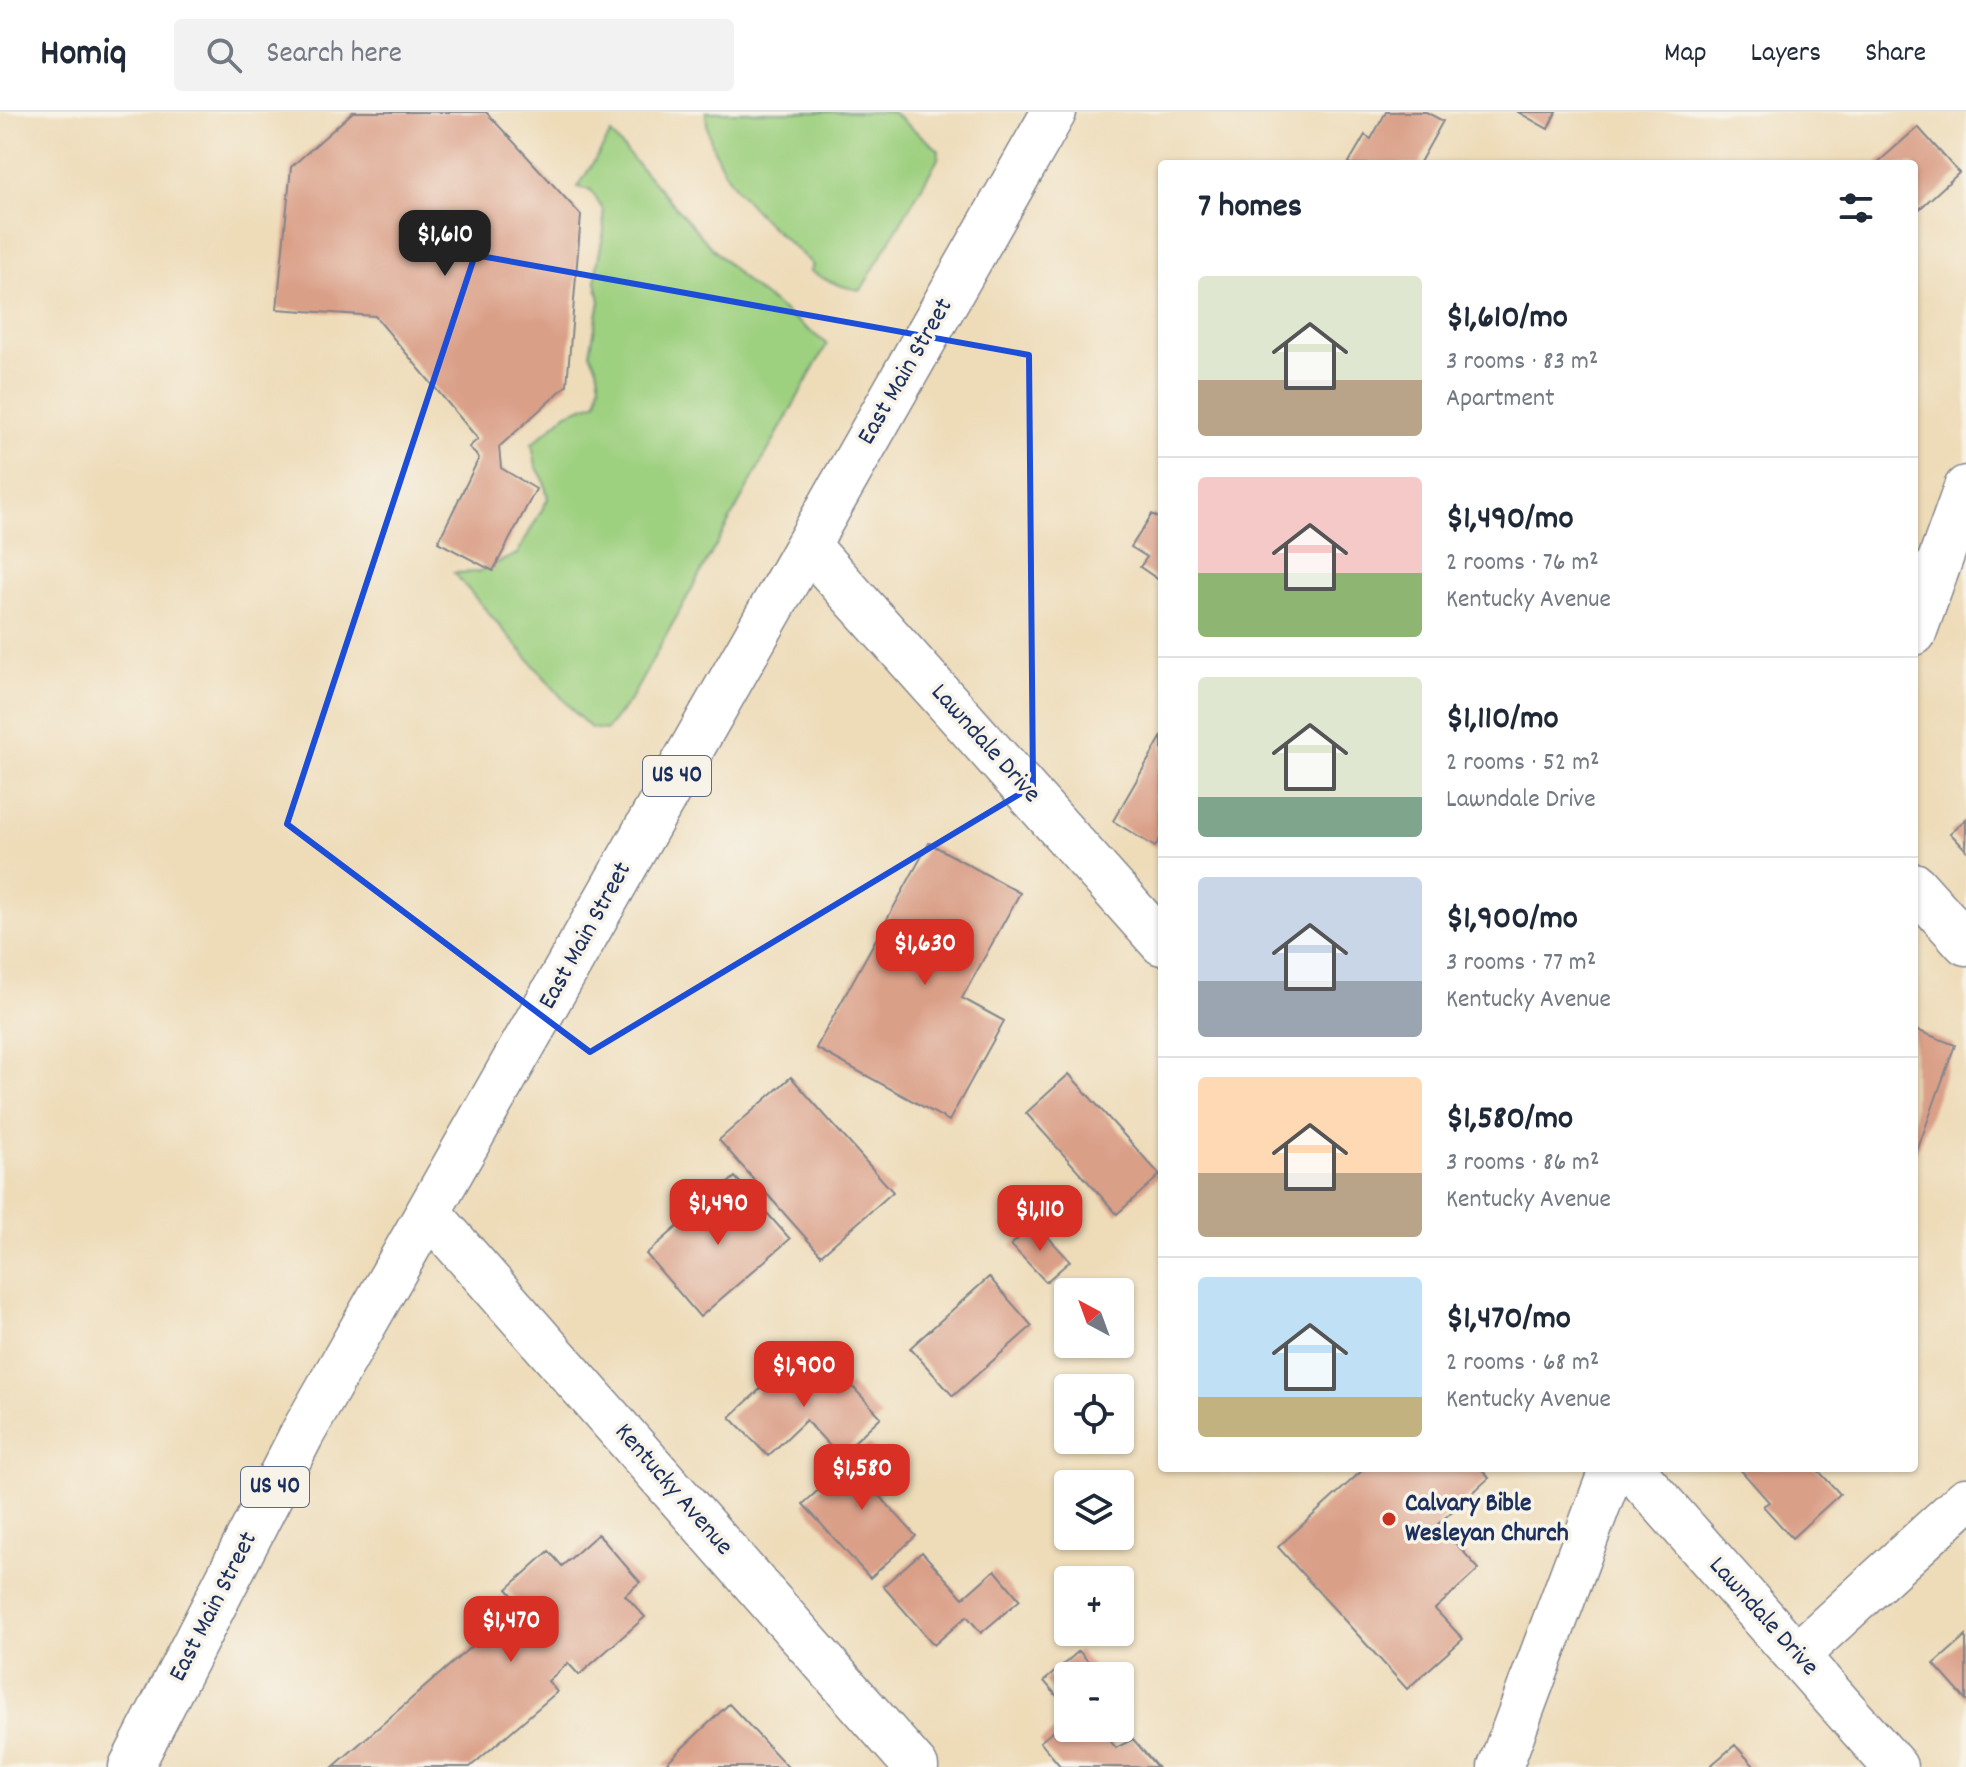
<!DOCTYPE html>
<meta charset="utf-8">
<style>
body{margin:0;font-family:Dekko,sans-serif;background:#f2f2f3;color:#1f2937;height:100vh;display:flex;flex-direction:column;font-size:30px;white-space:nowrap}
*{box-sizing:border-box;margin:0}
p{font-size:26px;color:#747a83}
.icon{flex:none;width:44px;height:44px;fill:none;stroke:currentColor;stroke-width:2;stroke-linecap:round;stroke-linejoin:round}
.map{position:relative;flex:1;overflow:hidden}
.drawer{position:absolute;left:1158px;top:48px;width:760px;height:1312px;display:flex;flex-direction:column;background:#fff;border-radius:8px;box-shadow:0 2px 6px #0004}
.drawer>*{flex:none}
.needle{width:52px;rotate:319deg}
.controls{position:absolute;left:1054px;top:1166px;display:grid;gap:16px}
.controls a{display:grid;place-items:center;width:80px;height:80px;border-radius:8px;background:#fff;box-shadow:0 2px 6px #0004;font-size:40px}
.price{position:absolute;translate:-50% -68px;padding:0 18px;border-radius:16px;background:#d93025;color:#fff;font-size:26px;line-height:52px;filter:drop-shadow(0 2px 4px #0008)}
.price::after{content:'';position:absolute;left:50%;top:48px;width:24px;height:18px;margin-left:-12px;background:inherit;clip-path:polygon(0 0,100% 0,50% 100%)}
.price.selected{background:#222;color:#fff}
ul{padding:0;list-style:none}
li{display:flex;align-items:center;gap:24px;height:200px;padding:0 40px}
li+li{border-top:2px solid #e0e1e3}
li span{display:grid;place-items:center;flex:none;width:224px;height:160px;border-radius:8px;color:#555}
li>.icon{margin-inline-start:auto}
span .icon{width:96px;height:96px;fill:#fffc;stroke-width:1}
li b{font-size:34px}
h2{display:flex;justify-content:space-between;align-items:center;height:96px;padding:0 40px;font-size:34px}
header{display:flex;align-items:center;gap:48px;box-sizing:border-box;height:112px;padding:0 40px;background:#fff;border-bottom:2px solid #e0e1e3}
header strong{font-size:38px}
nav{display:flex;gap:44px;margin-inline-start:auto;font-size:28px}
.search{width:560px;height:72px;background:#f2f2f3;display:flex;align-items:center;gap:20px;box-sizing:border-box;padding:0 28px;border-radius:8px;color:#747a83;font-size:30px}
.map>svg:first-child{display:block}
</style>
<header>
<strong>Homiq</strong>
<div class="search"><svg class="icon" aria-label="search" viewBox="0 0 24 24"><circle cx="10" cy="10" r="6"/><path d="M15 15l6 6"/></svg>Search here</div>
<nav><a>Map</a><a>Layers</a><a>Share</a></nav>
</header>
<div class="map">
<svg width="1966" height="1655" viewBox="0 0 1966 1655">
<rect width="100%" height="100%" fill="#f7f3e8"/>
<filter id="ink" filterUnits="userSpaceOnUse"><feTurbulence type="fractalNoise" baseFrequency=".0125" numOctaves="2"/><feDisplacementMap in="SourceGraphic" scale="16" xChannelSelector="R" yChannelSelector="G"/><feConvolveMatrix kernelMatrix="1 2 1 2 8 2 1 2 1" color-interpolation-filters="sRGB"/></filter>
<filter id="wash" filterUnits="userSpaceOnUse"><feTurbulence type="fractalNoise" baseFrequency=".006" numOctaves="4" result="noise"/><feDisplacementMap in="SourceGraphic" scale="32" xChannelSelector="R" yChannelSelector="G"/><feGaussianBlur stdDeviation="1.8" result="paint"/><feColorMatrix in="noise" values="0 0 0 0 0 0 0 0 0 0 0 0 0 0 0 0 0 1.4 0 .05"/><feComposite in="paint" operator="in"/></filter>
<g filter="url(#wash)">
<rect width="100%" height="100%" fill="#eedcb9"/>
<path fill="#9dd07f" stroke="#5c806e" stroke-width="2" d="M 706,0 L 892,0 L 939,38 L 938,47 L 861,178 C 842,176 826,168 810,159 L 813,154 L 810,150 C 766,110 708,64 706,0 Z
M 611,22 L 709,133 L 747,171 L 827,232 L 631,587 L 606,618 L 591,616 L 576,602 L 454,461 L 478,460 L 517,442 L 548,387 L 544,368 L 536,354 L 532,332 L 567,301 L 597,290 L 600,271 L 597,255 L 590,241 L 600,189 L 596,169 L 597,154 L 604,119 L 603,98 L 591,78 L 578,75 Z"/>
<g id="blocks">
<path fill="#da9f87" d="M 353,0 L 486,0 L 581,103 L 567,273 L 499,335 L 501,356 L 536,377 L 493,459 L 438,430 L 479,346 L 469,335 L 478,327 L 375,204 L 277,197 L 291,55 Z
M 1386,0 L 1426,0 L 1443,9 L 1419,52 L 1348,52 L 1365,23 L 1371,27 Z
M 1518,0 L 1556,0 L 1548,17 Z
M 1918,15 L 1959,61 L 1914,102 L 1914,52 L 1876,52 Z
M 1152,402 L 1162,408 L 1162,470 L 1140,455 L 1147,445 L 1131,435 Z
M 1162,624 L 1162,724 L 1155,735 L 1113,709 Z
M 1966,707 L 1966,738 L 1950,721 Z
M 929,731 L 1020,781 L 962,886 L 1004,909 L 949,1009 L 816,936 Z
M 1914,917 L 1955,933 L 1914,1047 Z
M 1069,962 L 1160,1063 L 1117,1102 L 1026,1001 Z
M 791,965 L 893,1080 L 821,1143 L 719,1028 Z
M 735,1065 L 790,1127 L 700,1205 L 646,1142 Z
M 1035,1111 L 1070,1149 L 1046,1170 L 1011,1133 Z
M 989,1165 L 1032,1214 L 953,1284 L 910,1236 Z
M 800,1240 L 839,1282 L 850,1272 L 881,1305 L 839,1344 L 806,1308 L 768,1344 L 730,1305 Z
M 869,1332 L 898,1364 L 878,1382 L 916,1424 L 870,1466 L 803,1392 Z
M 1365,1356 L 1480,1356 L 1489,1366 L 1438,1412 L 1479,1457 L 1435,1497 L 1463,1527 L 1407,1577 L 1278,1435 Z
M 1739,1356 L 1816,1356 L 1840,1382 L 1792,1426 L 1763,1394 L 1769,1390 Z
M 598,1422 L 640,1470 L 625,1483 L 645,1505 L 579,1563 L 568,1551 L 548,1569 L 557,1580 L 470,1655 L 333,1655 L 520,1492 L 507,1477 L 549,1439 L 562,1454 Z
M 922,1440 L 963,1486 L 995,1458 L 1020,1488 L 981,1521 L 967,1504 L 934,1533 L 883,1474 Z
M 1966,1524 L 1966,1588 L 1934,1552 Z
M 1079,1539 L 1101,1564 L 1068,1564 L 1068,1597 L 1044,1569 Z
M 729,1592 L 788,1655 L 662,1655 Z
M 1068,1607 L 1068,1616 L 1100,1616 L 1116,1636 L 1133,1627 L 1157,1655 L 1061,1655 L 1040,1630 Z
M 1735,1633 L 1755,1655 L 1709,1655 Z"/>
</g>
</g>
<g filter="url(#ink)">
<use href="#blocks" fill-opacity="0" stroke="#84868c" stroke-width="2"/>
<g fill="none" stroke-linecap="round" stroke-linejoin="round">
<defs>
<path id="minor" d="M 808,434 L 1162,831
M 1914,521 L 1966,376
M 1914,773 L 1966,831
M 429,1101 L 916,1655
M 1631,1356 L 1895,1655
M 1797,1543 L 1966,1388
M 1500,1655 L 1612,1356"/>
<path id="major" d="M 131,1655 L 302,1322 L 1054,0"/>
</defs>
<use href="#minor" stroke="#84868c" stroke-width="47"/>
<use href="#major" stroke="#84868c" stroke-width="47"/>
<use href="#minor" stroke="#fff" stroke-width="44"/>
<use href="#major" stroke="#fff" stroke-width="44"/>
</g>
</g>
<path fill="none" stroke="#1d4ed8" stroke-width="6" stroke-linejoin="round" d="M 475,143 L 1029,243 L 1033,674 L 590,940 L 287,712 Z"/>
<circle fill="#c8321e" stroke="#f7f3e8" stroke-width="3" cx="1389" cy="1407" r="8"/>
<g text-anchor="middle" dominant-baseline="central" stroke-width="7" stroke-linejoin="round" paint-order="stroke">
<g fill="#f7f3e8" stroke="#5d6a87" stroke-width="2">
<rect x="643" y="644" width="68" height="40" rx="6"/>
<rect x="241" y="1355" width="68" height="40" rx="6"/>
</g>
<g font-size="24" font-weight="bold" fill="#1b2f5e">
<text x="677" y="664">US 40</text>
<text x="275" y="1375">US 40</text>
</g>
<g font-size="26" fill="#1b2f5e" stroke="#f7f3e8">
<text transform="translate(906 260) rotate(-60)">East Main Street</text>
<text transform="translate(985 632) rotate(48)">Lawndale Drive</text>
<text transform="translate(586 824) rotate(-61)">East Main Street</text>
<text transform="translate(673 1378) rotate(49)">Kentucky Avenue</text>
<text transform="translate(214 1495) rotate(-63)">East Main Street</text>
<text transform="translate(1763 1505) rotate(48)">Lawndale Drive</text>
</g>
<g font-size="26" font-weight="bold" fill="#1b2f5e" stroke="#f7f3e8" text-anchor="start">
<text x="1405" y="1392">Calvary Bible<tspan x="1405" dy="30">Wesleyan Church</tspan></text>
</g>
</g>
</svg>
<div class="controls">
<a><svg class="needle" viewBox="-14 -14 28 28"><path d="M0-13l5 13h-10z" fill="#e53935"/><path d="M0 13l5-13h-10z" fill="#747a83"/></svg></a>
<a><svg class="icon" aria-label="locate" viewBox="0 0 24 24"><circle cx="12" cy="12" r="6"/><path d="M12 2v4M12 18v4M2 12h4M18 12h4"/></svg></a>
<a><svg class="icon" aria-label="layers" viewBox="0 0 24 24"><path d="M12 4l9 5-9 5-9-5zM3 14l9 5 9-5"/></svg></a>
<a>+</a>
<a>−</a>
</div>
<b class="price selected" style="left:445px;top:166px">$1,610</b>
<b class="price" style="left:925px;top:875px">$1,630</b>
<b class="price" style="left:718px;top:1135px">$1,490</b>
<b class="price" style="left:1040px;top:1141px">$1,110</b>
<b class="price" style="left:804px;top:1297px">$1,900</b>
<b class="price" style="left:862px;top:1400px">$1,580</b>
<b class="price" style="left:511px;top:1552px">$1,470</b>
<section class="drawer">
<h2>7 homes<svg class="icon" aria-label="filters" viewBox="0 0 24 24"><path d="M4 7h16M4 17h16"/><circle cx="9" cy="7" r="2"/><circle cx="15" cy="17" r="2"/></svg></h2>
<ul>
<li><span style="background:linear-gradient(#dfe7d0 65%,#b9a48a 0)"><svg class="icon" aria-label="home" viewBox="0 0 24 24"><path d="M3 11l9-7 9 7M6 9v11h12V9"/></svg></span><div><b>$1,610/mo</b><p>3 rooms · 83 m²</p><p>Apartment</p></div></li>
<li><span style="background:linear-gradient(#f6c9c9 60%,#8fb573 0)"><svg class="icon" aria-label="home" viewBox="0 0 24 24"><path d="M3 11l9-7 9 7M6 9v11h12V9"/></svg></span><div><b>$1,490/mo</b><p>2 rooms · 76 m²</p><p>Kentucky Avenue</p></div></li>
<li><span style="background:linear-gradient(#dfe7d0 75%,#7fa58c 0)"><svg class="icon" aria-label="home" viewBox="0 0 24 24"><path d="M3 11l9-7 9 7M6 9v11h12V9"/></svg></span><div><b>$1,110/mo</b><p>2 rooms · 52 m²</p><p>Lawndale Drive</p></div></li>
<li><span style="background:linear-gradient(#c9d6e8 65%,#9aa5b1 0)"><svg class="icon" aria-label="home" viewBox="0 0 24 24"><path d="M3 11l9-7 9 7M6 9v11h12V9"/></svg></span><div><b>$1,900/mo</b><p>3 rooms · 77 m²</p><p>Kentucky Avenue</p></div></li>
<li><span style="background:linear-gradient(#ffd9b3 60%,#b9a48a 0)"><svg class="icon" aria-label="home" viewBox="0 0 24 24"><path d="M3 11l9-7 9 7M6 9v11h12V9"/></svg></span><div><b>$1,580/mo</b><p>3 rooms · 86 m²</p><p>Kentucky Avenue</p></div></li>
<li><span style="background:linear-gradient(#bfe0f5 75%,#c2b280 0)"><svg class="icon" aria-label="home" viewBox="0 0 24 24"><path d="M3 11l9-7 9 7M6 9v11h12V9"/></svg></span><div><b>$1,470/mo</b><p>2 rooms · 68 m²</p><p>Kentucky Avenue</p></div></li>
</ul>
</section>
</div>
